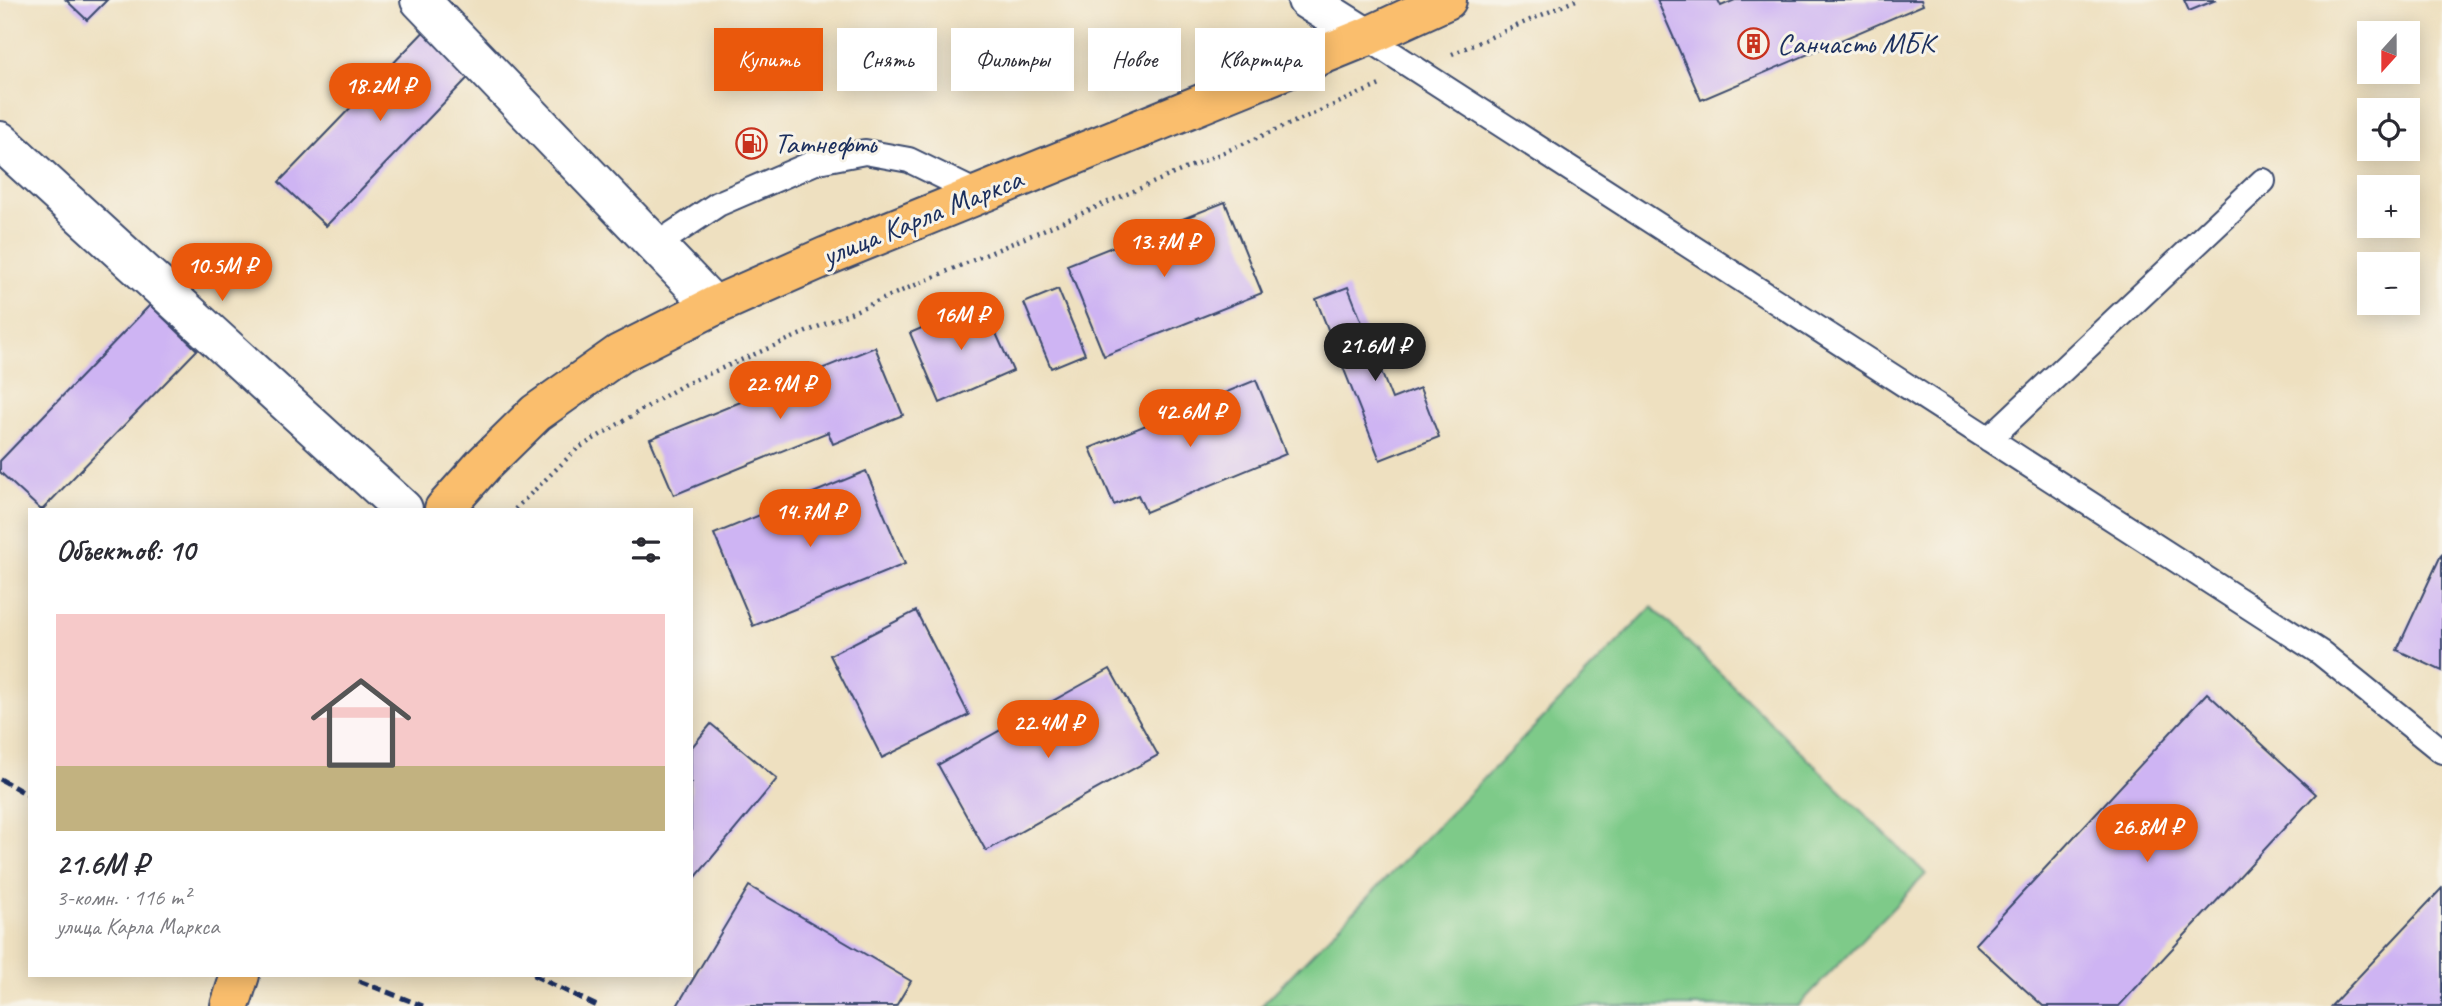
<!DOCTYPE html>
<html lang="ru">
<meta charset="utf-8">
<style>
body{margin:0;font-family:Caveat,sans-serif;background:#f7f7f7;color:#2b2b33;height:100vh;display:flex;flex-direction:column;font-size:26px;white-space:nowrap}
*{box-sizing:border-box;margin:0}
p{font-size:23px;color:#7c7c81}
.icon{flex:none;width:38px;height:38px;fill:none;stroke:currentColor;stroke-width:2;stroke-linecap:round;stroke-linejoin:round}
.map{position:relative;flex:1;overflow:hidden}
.details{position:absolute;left:28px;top:508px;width:665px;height:469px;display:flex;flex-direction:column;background:#fff;border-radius:0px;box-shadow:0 4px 18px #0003}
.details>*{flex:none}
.banner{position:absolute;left:714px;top:28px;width:665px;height:63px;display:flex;gap:14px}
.needle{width:46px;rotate:201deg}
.buttons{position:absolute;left:2357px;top:21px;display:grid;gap:14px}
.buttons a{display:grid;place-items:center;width:63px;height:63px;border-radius:0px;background:#fff;box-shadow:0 4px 18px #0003;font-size:35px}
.price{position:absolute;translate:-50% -60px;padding:0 16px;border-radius:24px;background:#ea580c;color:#fff;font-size:23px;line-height:46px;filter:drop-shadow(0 2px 4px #0008)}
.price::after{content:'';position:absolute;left:50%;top:42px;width:21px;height:16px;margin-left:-10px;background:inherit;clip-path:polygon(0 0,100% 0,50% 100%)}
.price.on{background:#222;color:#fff}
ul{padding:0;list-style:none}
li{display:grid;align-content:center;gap:14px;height:371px;padding:0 28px}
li+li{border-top:2px solid #e1e1e2}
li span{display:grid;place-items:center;height:217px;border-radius:0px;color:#555}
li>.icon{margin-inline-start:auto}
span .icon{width:126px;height:126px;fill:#fffc;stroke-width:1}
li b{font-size:30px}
h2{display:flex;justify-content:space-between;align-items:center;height:84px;padding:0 28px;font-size:30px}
.tag{padding:0 24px;border-radius:0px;background:#fff;box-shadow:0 4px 18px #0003;font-size:24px;line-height:63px}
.tag.on{background:#ea580c;color:#fff}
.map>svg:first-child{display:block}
</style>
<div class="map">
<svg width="2442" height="1006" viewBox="0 0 2442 1006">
<rect width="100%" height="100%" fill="#f7f3e8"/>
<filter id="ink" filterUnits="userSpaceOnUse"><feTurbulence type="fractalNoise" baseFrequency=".0143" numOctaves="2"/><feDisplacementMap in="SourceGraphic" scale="14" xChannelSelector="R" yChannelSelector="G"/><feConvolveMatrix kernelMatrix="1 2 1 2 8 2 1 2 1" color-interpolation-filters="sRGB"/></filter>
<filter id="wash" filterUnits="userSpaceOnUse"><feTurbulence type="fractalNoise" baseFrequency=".00686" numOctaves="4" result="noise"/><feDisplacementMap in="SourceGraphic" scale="28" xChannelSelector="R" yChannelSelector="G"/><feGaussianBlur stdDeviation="1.57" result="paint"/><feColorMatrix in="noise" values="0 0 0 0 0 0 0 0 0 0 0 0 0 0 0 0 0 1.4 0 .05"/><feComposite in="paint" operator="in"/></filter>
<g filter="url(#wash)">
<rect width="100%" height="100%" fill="#eee0c0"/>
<path fill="#7eca89" stroke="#4c7c74" stroke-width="2" d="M 1652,607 L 1926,874 L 1798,1006 L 1261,1006 Z"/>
<g id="blocks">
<path fill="#ceb4f3" d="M 66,0 L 107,0 L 87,20 Z
M 1657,0 L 1718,0 L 1721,6 L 1735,0 L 1921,0 L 1923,5 L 1701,100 Z
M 2184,0 L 2216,0 L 2189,11 Z
M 435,20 L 481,64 L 326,226 L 279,182 Z
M 1225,202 L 1262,293 L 1104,356 L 1067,265 Z
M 1348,287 L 1392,399 L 1420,388 L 1439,437 L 1380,460 L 1316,299 Z
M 1058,289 L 1085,354 L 1051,368 L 1024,303 Z
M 982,302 L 1013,371 L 940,403 L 910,333 Z
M 150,305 L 197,350 L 43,509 L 40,509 L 0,472 L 0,461 Z
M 875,347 L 903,415 L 833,444 L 828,432 L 674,495 L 650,439 Z
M 1256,380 L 1286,454 L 1146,512 L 1138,495 L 1114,505 L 1090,448 Z
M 866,471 L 905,564 L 753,626 L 714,534 Z
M 2442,553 L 2442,671 L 2397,650 Z
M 916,611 L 969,715 L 882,758 L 830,655 Z
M 1110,669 L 1158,755 L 986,851 L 938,765 Z
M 2207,693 L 2316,794 L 2119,1006 L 2043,1006 L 1975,944 Z
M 711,724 L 777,779 L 691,883 L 691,748 Z
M 749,886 L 911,981 L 896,1006 L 677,1006 Z
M 2442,888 L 2442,1006 L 2331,1006 Z"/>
</g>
</g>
<g filter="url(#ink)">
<use href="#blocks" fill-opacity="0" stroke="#3b4a6d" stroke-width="2"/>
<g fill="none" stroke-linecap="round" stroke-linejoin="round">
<defs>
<path id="service" d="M 1366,37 L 2321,653 L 2442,751
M 656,245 L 718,204 L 818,161 L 865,152 L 909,160 L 979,194
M 1989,439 L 2263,181"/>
<path id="minor" d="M 420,0 L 714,306
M 1307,0 L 1366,37
M 0,141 L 403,509"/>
<path id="primary" d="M 444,509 L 484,464 L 536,413 L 619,354 L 714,306 L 827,256 L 1366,37 L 1447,0
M 230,1006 L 240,975"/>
</defs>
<use href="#service" stroke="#3b4a6d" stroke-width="28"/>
<use href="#minor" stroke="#3b4a6d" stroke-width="42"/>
<use href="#primary" stroke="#3b4a6d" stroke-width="42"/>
<path stroke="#3b4a6d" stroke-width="4.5" stroke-dasharray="2 5" stroke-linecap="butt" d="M 1452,54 L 1576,0
M 515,509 L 577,449 L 683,385 L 1380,85"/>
<use href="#service" stroke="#fff" stroke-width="24"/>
<use href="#minor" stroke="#fff" stroke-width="38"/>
<use href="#primary" stroke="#fabe6d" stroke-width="38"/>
<path stroke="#1b2f5e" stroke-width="5" stroke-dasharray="10 5" stroke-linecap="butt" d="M 0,779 L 30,796
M 533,975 L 597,1006
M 359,981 L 423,1006"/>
</g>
</g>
<defs>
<symbol id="building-ring" viewBox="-11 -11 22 22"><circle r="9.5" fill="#f7f3e8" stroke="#c8321e" stroke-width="1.5"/><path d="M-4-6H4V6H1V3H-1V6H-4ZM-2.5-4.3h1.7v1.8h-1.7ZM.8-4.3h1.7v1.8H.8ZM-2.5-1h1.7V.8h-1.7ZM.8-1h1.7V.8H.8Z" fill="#c8321e"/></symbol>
<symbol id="fuel-ring" viewBox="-11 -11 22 22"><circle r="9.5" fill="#f7f3e8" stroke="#c8321e" stroke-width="1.5"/><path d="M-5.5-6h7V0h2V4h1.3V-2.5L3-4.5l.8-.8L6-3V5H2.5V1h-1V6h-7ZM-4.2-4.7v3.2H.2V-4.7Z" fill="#c8321e"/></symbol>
</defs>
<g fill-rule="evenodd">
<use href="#building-ring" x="1736" y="26" width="35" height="35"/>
<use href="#fuel-ring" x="734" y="126" width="35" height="35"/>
</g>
<g text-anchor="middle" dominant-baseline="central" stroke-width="6" stroke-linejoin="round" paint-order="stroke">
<g font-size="30" fill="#1b2f5e" stroke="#f7f3e8" text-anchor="start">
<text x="1777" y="43">Санчасть МБК</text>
<text x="774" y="143">Татнефть</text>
</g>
<g font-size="30" fill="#1b2f5e" stroke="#f7f3e8">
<text transform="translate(922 217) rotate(-22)">улица Карла Маркса</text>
</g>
</g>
</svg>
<div class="buttons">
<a><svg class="needle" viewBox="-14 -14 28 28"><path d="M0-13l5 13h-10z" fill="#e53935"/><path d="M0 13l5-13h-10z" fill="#7c7c81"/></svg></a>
<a><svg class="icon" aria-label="locate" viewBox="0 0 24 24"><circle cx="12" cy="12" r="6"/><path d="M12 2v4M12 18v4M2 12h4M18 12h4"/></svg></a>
<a>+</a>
<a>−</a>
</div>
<b class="price" style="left:380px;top:123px">18.2M ₽</b>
<b class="price" style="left:1164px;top:279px">13.7M ₽</b>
<b class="price" style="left:222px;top:303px">10.5M ₽</b>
<b class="price" style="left:961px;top:352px">16M ₽</b>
<b class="price on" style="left:1375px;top:383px">21.6M ₽</b>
<b class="price" style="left:780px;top:421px">22.9M ₽</b>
<b class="price" style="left:1190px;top:449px">42.6M ₽</b>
<b class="price" style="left:810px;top:549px">14.7M ₽</b>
<b class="price" style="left:1048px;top:760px">22.4M ₽</b>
<b class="price" style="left:2147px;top:864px">26.8M ₽</b>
<div class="banner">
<a class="tag on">Купить</a>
<a class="tag">Снять</a>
<a class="tag">Фильтры</a>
<a class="tag">Новое</a>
<a class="tag">Квартира</a>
</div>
<section class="details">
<h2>Объектов: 10<svg class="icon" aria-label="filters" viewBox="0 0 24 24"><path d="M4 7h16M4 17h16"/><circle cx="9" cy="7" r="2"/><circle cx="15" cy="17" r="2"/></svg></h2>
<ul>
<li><span style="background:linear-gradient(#f6c9c9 70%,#c2b280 0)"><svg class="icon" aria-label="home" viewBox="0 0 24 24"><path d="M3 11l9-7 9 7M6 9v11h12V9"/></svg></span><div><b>21.6M ₽</b><p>3-комн. · 116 m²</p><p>улица Карла Маркса</p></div></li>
</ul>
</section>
</div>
